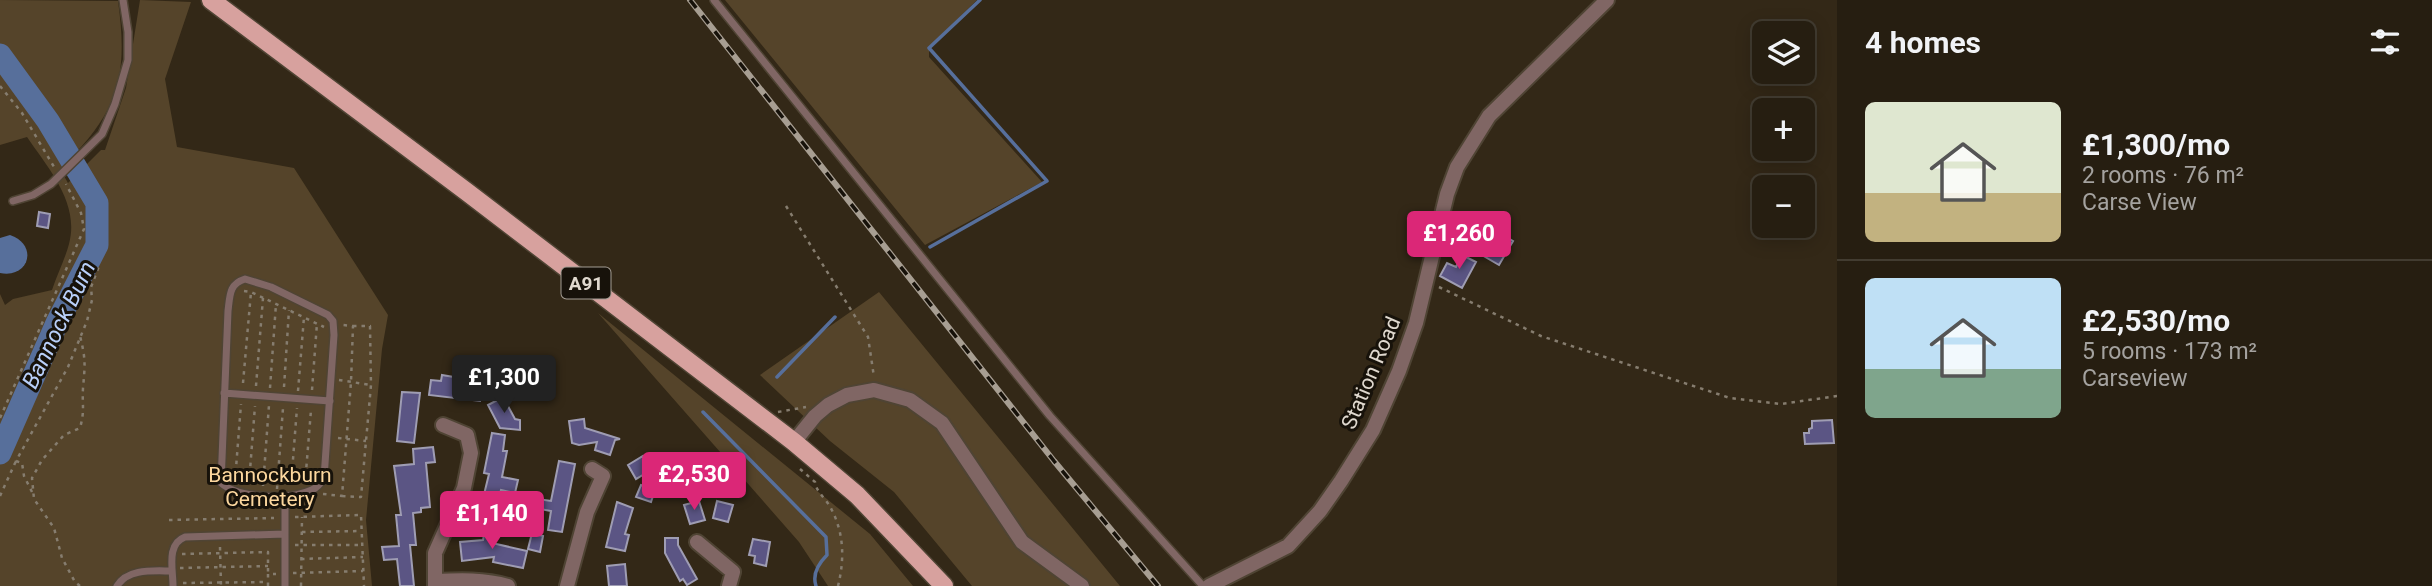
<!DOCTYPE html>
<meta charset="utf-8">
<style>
body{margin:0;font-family:Roboto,sans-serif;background:#2e271a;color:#f1f3f6;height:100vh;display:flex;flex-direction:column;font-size:26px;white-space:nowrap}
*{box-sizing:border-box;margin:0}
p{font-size:23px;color:#a4a29f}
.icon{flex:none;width:38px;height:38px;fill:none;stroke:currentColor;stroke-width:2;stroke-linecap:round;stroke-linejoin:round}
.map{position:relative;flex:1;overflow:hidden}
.sheet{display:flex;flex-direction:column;background:#261e11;width:595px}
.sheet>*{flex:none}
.tools{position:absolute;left:1752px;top:21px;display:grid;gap:14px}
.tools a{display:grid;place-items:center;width:63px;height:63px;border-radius:10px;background:#261e11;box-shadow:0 4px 18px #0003,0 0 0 2px #423c31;font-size:35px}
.price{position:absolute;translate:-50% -60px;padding:0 16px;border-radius:7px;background:#db2777;color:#fff;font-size:23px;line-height:46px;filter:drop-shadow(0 2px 4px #0008)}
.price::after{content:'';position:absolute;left:50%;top:42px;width:21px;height:16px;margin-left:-10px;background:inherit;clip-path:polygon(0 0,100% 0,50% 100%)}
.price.selected{background:#222;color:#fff}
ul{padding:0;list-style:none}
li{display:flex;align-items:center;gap:21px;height:175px;padding:0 28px}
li+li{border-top:2px solid #423c31}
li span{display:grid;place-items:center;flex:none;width:196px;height:140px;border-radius:10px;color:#555}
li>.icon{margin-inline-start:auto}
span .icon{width:84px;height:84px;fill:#fffc;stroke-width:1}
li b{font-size:30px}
h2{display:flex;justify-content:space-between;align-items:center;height:84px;padding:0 28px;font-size:30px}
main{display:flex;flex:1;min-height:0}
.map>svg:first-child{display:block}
</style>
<main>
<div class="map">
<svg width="1837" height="586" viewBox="0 0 1837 586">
<rect width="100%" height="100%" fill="#332817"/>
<path fill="#55442a" d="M 0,0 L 118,1 C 129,79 117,114 60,169 L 68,183 L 101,150 L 105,150 L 126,88 L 140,0 L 191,2 L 165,79 L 177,147 L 294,168 L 388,315 L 382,349 L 366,520 L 372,586 L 0,586 L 0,294 L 5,305 L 13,299 L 52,290 C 57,275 65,259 69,244 C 80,203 48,168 27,137 L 0,145 Z
M 725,0 L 977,0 L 929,47 L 929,57 L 1042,182 L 925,245 Z
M 879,292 L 1120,586 L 972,586 L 894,492 L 830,441 L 760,375 Z
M 598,313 L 870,534 L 913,586 L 828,586 L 799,542 Z"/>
<path fill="#576f9b" d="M 10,235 C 39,245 29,279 0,273 L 0,238 Z"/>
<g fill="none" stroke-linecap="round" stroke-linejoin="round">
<path stroke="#576f9b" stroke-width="3.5" d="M 930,247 L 1047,181 L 929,48 L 980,0
M 777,377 L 835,317
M 703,412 L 826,537 L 827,555 C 819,563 812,574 816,586"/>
<path stroke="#576f9b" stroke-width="23" d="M 0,55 L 48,121 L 97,203 L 97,245 L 57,323 L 0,453"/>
</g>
<path fill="#5b5584" stroke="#9f9db3" stroke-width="2" d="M 39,212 L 50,214 L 48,228 L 37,226 Z
M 1495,230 L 1513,241 L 1499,265 L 1480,254 Z
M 1462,255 L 1476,262 L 1462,288 L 1440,276 L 1447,263 L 1456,267 Z
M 442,375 L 466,379 L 466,375 L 483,377 L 480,401 L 429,395 L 431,380 L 441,381 Z
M 402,392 L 420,393 L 414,443 L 397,441 Z
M 503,397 L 515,419 L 520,420 L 520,430 L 500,428 L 488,405 Z
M 584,419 L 585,428 L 620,439 L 615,440 L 610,455 L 595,450 L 597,442 L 579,445 L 572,443 L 569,421 Z
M 1832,420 L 1834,443 L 1805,444 L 1804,433 L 1809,433 L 1809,429 L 1812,428 L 1812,421 Z
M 492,433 L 505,435 L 503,451 L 507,451 L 502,477 L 518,480 L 515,493 L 501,490 L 494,518 L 479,515 L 489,474 L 484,473 Z
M 433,447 L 435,462 L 426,463 L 430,507 L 421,508 L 421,512 L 413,513 L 416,545 L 410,545 L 414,586 L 400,586 L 397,559 L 384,560 L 382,547 L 399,546 L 396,515 L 401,515 L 394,466 L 414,464 L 413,449 Z
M 643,456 L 651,470 L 636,479 L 628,465 Z
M 559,461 L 575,464 L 562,532 L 548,530 L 551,511 L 529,507 L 530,498 L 551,501 Z
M 641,485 L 655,490 L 651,502 L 636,497 Z
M 699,501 L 705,520 L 690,524 L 684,505 Z
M 717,501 L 733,505 L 728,522 L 713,518 Z
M 617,502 L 633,508 L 625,534 L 629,535 L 625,551 L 606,547 Z
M 486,525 L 496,527 L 492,543 L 527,551 L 523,568 L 493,562 L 494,557 L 462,561 L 460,542 L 483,540 Z
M 532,533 L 543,536 L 540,552 L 528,549 Z
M 665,538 L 678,538 L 678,545 L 697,579 L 687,585 L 683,579 L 680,581 L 665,553 Z
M 753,539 L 770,542 L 766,566 L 754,563 L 755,556 L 749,555 Z
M 625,564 L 627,586 L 609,586 L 607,566 Z"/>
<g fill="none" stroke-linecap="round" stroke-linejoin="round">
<defs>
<path id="service" d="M 714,0 L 1050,416 L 1203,586
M 13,201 L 33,195 L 51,184 L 102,134 L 115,104 L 128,60 L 128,32 L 123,0
M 245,279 L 271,287 L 328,315 L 333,321 L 334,335 L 324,478 C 321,483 318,487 312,490 C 291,500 239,499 221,483 L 228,311 C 230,295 229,284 245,279 Z
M 224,393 L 330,401
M 285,496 L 285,586
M 117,586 C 128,568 154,571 172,571
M 173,586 C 173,569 166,544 185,537 L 285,534"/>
<path id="minor" d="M 794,442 L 815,416 L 828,405 L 847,395 L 874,390 L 910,400 L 942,423 L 1022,542 L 1082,586
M 697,542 L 733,572 L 729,586
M 435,581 C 460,580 484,579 508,586
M 435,586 L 435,553 L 464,488 L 471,453 L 467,435 L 443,425
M 567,586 L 587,512 L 603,476 L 592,469
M 1209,586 L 1288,546 L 1320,511 L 1341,481 L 1373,430 L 1399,371 L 1416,323 L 1447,194 L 1457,167 L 1489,116 L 1607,0"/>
<path id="primary" d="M 211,0 L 467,192 L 794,442 L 857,495 L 944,586"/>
</defs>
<use href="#service" stroke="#4f4434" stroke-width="10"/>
<use href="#minor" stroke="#4f4434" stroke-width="18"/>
<use href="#primary" stroke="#4f4434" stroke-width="21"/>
<path stroke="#867d6f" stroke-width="2.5" stroke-dasharray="3.5 5" stroke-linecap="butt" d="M 0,86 L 22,113 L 54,167
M 786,206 L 868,337 L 874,377
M 1439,287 L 1541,336 L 1730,398 L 1781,404 L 1837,396
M 244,291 L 251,292 L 324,327
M 339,380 L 371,385
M 243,383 L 251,292
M 256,386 L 263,298
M 284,387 L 289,310
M 270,388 L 276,304
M 312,390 L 317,323
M 298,391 L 304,317
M 778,412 L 806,407
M 0,418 L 84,229 L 81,213 L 66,184
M 338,438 L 366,441
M 800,469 L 815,482 C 816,491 824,497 829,505 C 844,530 845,558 838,586
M 235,481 L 241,404
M 249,483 L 255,406
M 305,484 L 311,410
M 291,485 L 297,408
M 263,486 L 269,405
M 277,489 L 283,408
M 32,492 L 24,476 L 22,463 L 16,461 L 68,367 L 87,321 L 92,300 L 91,287 L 99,266
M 323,494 L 342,496 L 351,382 L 353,326 L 343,325
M 0,496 L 16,461
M 342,496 L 361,497 L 371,385 L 370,326 L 353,326
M 295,517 L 361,515 L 364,586
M 169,520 L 274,518
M 302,532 L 361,531
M 295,545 L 362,545
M 220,547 L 221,586
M 182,554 L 268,552 L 268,574
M 301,559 L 363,557
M 180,568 L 268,566
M 293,573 L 363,571
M 183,583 L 268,582
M 80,586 L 75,582 L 62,558 L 54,528 L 34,499 L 32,478 L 42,460 L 64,435 L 80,428 C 85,410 82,406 83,388 C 85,365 86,360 80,336
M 268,586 L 268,574 L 276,574
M 301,586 L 302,517"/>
<use href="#service" stroke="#806664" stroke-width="7"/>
<use href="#minor" stroke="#806664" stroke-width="14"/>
<use href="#primary" stroke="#d7a19e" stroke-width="18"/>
<defs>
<path id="rail" d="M 690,0 L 1054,461 L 1158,586"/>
</defs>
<use href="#rail" stroke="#a79e92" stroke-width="6"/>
<use href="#rail" stroke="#17120a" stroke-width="3.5" stroke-dasharray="10" stroke-linecap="butt"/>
</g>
<g text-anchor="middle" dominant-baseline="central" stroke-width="6" stroke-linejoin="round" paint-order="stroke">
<rect fill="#17120a" stroke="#a49d94" stroke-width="2" x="561.5" y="267.5" width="49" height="31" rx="5"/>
<g font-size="19" font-weight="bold" fill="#e0d9cf">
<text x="586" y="283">A91</text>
</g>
<g font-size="21" fill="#e0d9cf" stroke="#17120a">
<text transform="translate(1371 373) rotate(-67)">Station Road</text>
</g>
<g font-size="21" fill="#fcd79e" stroke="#17120a">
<text x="270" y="475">Bannockburn<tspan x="270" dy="24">Cemetery</tspan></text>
</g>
<g font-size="23" font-style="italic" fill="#b8cff9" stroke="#17120a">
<text transform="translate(59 325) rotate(-64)">Bannock Burn</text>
</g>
</g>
</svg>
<div class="tools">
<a><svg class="icon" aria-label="layers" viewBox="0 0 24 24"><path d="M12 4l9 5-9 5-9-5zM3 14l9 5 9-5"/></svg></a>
<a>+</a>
<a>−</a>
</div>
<b class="price" style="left:1459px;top:271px">£1,260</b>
<b class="price selected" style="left:504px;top:415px">£1,300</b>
<b class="price" style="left:694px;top:512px">£2,530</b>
<b class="price" style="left:492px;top:551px">£1,140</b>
</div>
<section class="sheet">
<h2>4 homes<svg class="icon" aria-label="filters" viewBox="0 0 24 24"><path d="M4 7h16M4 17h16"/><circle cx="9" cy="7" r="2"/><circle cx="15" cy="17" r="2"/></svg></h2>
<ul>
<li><span style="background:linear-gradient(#dfe7d0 65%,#c2b280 0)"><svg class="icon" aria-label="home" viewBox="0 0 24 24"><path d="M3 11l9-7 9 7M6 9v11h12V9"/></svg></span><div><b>£1,300/mo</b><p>2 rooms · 76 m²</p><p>Carse View</p></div></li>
<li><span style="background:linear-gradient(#bfe0f5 65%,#7fa58c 0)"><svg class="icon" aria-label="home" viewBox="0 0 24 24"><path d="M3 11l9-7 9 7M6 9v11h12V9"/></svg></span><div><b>£2,530/mo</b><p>5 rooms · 173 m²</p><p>Carseview</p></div></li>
</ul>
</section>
</main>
